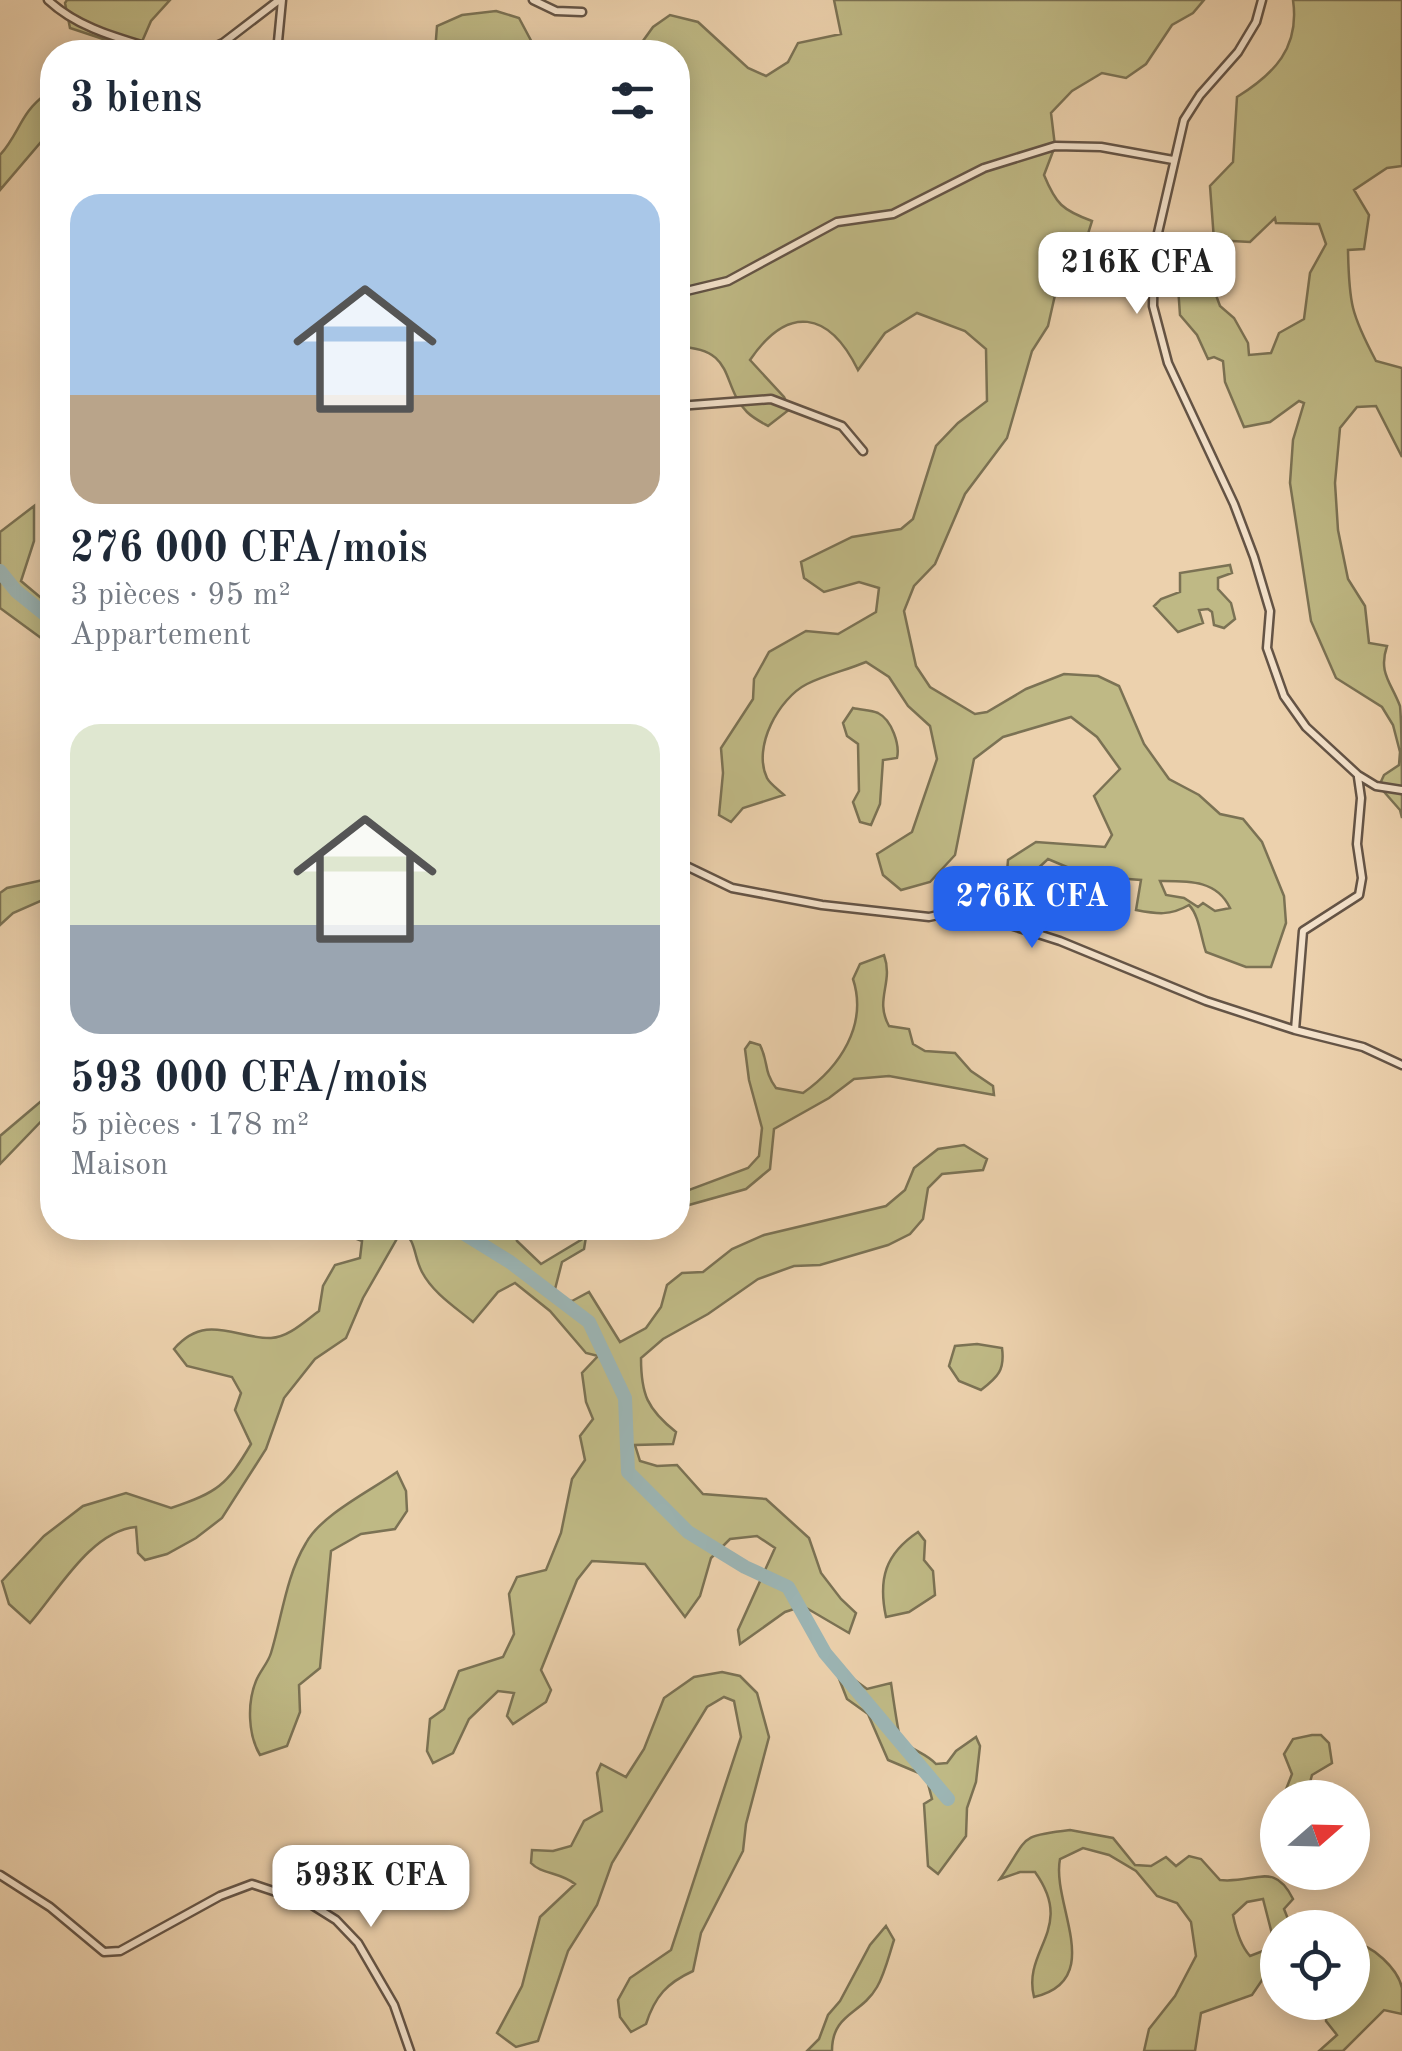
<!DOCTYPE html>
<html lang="fr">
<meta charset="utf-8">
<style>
body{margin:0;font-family:"Old Standard TT",serif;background:#f6f6f7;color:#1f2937;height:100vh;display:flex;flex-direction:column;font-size:38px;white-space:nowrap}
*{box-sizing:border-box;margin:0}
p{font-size:32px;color:#747a83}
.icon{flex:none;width:55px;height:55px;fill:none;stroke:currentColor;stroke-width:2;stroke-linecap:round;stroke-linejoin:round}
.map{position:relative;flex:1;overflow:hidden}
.drawer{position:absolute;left:40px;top:40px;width:650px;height:1200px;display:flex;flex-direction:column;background:#fff;border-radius:40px;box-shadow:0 5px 25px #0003}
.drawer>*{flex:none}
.needle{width:65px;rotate:70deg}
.fabs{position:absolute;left:1260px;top:1780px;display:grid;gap:20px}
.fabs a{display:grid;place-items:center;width:110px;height:110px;border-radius:50%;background:#fff;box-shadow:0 5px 25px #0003;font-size:50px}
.price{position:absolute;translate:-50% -85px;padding:0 22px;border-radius:20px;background:#fff;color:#222;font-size:32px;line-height:65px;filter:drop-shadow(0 2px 5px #0008)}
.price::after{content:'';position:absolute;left:50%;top:60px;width:30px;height:22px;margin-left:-15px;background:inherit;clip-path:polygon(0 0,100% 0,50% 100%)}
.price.selected{background:#2563eb;color:#fff}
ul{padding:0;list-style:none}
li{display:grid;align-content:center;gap:20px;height:530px;padding:0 30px}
li span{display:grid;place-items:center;height:310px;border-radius:30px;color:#555}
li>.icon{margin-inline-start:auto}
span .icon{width:180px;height:180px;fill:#fffc;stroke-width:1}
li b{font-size:42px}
h2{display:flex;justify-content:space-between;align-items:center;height:120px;padding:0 30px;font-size:42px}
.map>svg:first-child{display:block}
</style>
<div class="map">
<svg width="1402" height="2051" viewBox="0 0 1402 2051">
<rect width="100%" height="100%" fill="#ecd1ad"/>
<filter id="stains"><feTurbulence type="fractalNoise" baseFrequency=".002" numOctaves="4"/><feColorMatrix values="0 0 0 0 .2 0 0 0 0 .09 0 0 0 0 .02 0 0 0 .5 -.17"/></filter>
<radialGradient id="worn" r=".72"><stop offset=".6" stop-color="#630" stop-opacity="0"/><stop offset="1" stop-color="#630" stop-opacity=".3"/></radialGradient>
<path fill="#bfb985" stroke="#7b7254" stroke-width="2.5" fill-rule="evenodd" d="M 67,0 L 170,0 L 151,21 L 141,44 L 109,41 L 70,28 L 65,3 Z
M 834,0 L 1204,0 L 1193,13 L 1172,25 L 1146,64 L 1126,78 L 1102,73 L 1072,91 L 1051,113 L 1055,146 L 1044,175 C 1056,204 1062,210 1092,221 L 1081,256 L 1098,283 L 1062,264 L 1048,326 L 1032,351 L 1007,438 L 965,494 L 935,564 L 914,586 L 904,611 L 916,666 L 930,687 L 975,714 L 987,712 L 1026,689 L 1064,674 L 1098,676 L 1119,686 L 1144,744 L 1169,779 L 1199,795 L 1220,814 L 1243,819 L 1262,842 L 1284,896 L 1286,923 L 1271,967 L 1246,967 L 1206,952 C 1201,938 1199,915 1189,905 C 1170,916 1157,914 1136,910 L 1141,880 L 1101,877 L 1103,894 L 1075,891 L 1067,867 L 1048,859 L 1019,886 L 1007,872 L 1008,860 L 1036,842 L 1105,847 L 1112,835 L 1094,796 L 1120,769 L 1097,737 L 1071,717 L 1003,737 L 974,759 L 955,855 L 930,882 L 901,890 L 883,875 L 877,854 L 912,832 L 937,759 L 930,726 L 908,706 L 889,677 L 866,662 C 847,670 825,675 807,684 C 779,698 752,747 767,778 C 770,784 779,790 784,795 L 743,808 L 731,822 L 719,815 L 723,773 L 721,748 L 753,699 L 754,679 L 769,652 L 806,631 L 838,634 L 876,612 L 879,588 L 859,582 L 824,592 L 804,578 L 801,562 L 852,537 L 901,529 L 913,519 L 936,446 L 958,423 L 987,401 L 986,349 L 965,331 L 917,313 L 885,333 L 858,370 C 829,311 788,304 750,360 L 784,397 L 790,409 L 768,426 C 761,422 753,418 747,412 C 720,385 737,348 678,347 L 678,52 L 635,52 L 653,27 L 670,15 L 698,22 L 748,68 L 766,76 L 788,62 L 798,43 L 841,34 ZM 1160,881 C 1189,881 1217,880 1230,908 L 1215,911 L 1203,903 L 1198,907 L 1184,898 L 1166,895 Z
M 1293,0 L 1402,0 L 1402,166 L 1387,168 L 1354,190 L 1369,215 L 1364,249 L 1348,250 C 1349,303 1351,314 1376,361 L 1402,368 L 1402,457 L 1376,406 L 1357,407 L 1340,428 L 1335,483 L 1338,530 L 1348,579 L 1365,606 L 1369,643 L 1387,646 C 1378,673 1391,682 1400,706 C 1402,724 1402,792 1402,818 L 1400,810 L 1379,786 L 1384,775 L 1399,765 L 1400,752 L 1393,725 L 1382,707 L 1336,678 L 1311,621 L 1290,483 L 1293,440 L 1304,403 L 1299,401 L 1270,422 L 1244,427 L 1225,382 L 1223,361 L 1214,357 L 1208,359 L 1197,335 L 1180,315 L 1176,258 L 1199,249 L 1220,306 L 1234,318 L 1248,343 L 1249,355 L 1271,353 L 1279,333 L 1304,319 L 1310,273 L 1326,244 L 1319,224 L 1276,223 L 1275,218 L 1250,242 L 1214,240 L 1210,186 L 1233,162 L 1237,97 C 1274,74 1300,48 1293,0 Z
M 496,11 L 519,18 L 535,48 L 594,45 L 627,52 L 435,52 L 437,26 L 462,15 Z
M 45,95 L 52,98 L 52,129 L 0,190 L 0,155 C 19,134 21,112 45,95 Z
M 34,506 L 34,541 L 21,581 L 52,607 L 52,646 L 0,608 L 0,532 Z
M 1230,565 L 1232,573 L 1218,578 L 1218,589 L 1231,603 L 1235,619 L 1224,628 L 1214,625 L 1212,612 L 1208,609 L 1199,610 L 1203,623 L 1178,632 L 1154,606 L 1161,599 L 1180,592 L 1180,573 Z
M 853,708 C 861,710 871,710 878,713 C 892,720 900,745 897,758 L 883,760 L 880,804 L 871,825 L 860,822 L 853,802 L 859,791 L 858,744 L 847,736 L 843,723 Z
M 52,878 L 52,896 L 13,913 L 0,925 L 0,893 L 7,888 Z
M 884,955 C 894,983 874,999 889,1026 L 909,1029 L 913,1044 L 925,1051 L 955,1053 L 971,1071 L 993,1086 L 994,1095 L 889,1076 L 854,1079 L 829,1098 L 774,1129 L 770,1169 L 746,1189 L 678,1208 L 678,1194 L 748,1168 L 759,1156 L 762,1128 L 749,1080 L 745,1049 L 750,1042 L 760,1045 C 769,1063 763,1070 776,1088 L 803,1093 C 840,1067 868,1025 853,979 L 860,964 Z
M 52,1092 L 52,1110 L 0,1164 L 0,1136 Z
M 964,1145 L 987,1159 L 983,1170 L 942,1174 L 928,1188 L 923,1219 L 910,1234 L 888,1245 L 820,1265 L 794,1266 L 758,1279 L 708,1314 L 663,1339 L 641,1358 C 641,1394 647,1409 676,1432 L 673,1444 L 635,1445 L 640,1461 L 657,1466 L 677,1465 L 703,1494 L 766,1499 L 809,1538 L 821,1573 L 841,1599 L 856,1613 L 849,1633 L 803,1606 L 785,1612 L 740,1644 L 738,1630 L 775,1548 L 757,1536 L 730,1539 L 711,1558 L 700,1596 L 685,1617 L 645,1564 L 592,1561 L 577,1580 L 541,1670 L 551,1690 L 546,1702 L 513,1724 L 507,1716 L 514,1693 L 498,1691 L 469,1719 L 453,1753 L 433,1763 L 427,1751 L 430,1719 L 444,1709 L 459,1671 L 503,1657 L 514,1634 L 509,1594 L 517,1577 L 546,1570 L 561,1533 L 572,1479 L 585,1460 L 580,1436 L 593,1419 L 586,1402 L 582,1373 L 598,1356 L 586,1353 L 550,1311 L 515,1283 L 498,1292 L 473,1322 C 455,1307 433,1293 422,1272 C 413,1255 417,1242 402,1230 L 363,1298 L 346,1338 L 315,1359 L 284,1398 L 266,1449 L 222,1518 L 196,1538 L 167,1554 L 145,1560 L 138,1553 L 136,1527 C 91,1531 58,1591 30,1623 L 9,1604 L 2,1581 L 44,1536 L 83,1506 L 126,1493 L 171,1508 C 217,1493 227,1485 251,1444 L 235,1410 L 241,1393 L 232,1377 L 187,1366 L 174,1349 C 206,1312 236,1339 271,1338 C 289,1337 305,1321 319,1311 L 323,1286 L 335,1265 L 360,1258 L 362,1241 L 329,1228 L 480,1228 L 482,1240 L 494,1231 L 514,1228 L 517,1241 L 541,1264 L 586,1237 L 584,1249 L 562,1262 L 553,1297 L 572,1301 L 589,1292 L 620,1342 L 646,1328 L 661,1307 L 667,1285 L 682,1273 L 703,1272 L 732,1249 L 764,1235 L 886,1206 L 905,1190 L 914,1168 L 938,1149 Z
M 977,1344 L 1002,1348 C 1005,1370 998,1377 981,1390 L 959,1381 L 949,1366 L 955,1346 Z
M 397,1472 L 406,1491 L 407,1511 L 395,1529 L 361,1534 L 331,1551 L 320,1668 L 299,1685 L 300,1712 L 287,1746 L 260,1755 C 248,1735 247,1703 256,1681 C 260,1671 268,1663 271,1653 C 282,1617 286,1576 306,1543 C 321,1515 370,1491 397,1472 Z
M 918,1532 L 925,1541 L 924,1560 L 933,1571 L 935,1595 L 909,1612 L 886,1617 C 878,1579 885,1554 918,1532 Z
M 841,1670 L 867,1689 L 891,1683 C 892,1690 899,1738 901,1740 C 911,1750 926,1753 936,1764 L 947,1763 L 956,1751 L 976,1737 L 980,1746 L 976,1782 L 967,1808 L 966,1836 L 938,1874 L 928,1866 L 924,1804 L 932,1799 L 926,1776 L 888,1760 L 868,1714 L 847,1699 L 838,1676 Z
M 722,1672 L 740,1676 L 757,1693 L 769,1737 L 746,1824 L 743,1851 L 701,1933 L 693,1971 C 667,1983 655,1996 646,2024 L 631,2032 L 620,2017 L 618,2000 L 630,1978 L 671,1950 L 741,1737 L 734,1701 L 724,1697 L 707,1707 L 612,1863 L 597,1905 L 568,1951 L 538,2041 L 516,2047 L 497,2033 L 522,1986 L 540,1917 L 575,1884 C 560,1872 541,1874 531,1863 L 532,1850 L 553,1851 L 571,1846 L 584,1821 L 602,1811 L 597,1773 L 601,1764 L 626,1777 L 644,1749 L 664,1698 L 694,1677 Z
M 1312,1735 L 1321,1735 L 1329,1743 L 1332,1763 L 1312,1775 L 1306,1797 L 1283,1797 L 1292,1774 L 1284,1754 L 1293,1739 Z
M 1070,1830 L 1113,1838 L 1135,1865 L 1151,1866 L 1166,1857 L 1176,1866 L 1189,1856 L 1201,1859 L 1220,1880 C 1255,1884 1274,1860 1293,1899 L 1284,1909 L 1288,1919 L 1301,1924 L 1318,1918 L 1333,1927 L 1278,1928 L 1277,1940 L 1272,1934 L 1263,1899 L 1247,1902 L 1233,1915 C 1236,1930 1240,1945 1250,1956 L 1268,1949 L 1271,1967 L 1252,1995 L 1201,2013 L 1195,2051 L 1144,2051 L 1149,2029 L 1175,1996 L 1196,1956 L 1191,1922 L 1177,1903 L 1157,1896 L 1136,1871 L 1109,1855 L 1083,1848 L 1060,1859 C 1051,1904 1107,1980 1034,1997 C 1022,1949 1076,1929 1035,1872 L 1020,1872 L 1000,1879 C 1029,1837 1017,1836 1070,1830 Z
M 886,1926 L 894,1940 C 889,1955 885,1973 877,1987 C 861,2015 832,2013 832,2051 L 807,2051 L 819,2039 L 828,2015 L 840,2001 L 870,1945 Z
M 1353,1943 C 1372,1944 1398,1969 1402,1988 C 1402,1995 1402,2006 1402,2014 L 1384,2010 L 1343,2051 L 1319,2051 L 1337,2035 L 1326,2021 L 1327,2009 L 1322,2003 L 1352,2002 Z"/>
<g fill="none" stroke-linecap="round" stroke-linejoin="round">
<path stroke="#9cb5b4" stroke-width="14" d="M 0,571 L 16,591 L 52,620
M 455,1228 L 510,1262 L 589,1322 L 625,1398 L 628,1472 L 688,1532 L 745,1567 L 788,1587 L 825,1653 L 948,1799"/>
<defs>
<path id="street" d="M 48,0 C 80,30 123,39 164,52
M 533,0 L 556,11 L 582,12
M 1262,0 L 1256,22 L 1238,52 L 1200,95 L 1184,120 L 1154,250 L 1153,306 L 1168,363 L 1234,504 L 1254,557 L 1270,611 L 1267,648 L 1284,696 L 1306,727 L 1358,775 L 1376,786 L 1402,790
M 204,52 L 223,43 L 279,0
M 277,52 L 282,0
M 678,293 L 728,281 L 837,222 L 893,214 L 984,168 L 1055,146 L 1101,147 L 1173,160
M 678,406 L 771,399 L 842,426 L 863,451
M 678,862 L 732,888 L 822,905 L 929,917 L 993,903 L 997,916 L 1004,923 L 1060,941 L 1206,1001 L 1295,1030 L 1363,1047 L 1402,1065
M 1295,1030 L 1303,931 L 1359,895 L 1362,878 L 1357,844 L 1361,798 L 1358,777
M 0,1875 L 50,1907 L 104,1952 L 120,1951 L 220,1896 L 252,1884 L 309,1903 L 336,1920 L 358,1943 L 394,2005 L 410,2051"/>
</defs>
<use href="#street" stroke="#645446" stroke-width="11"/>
<use href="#street" stroke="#f3e1ca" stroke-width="6"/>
</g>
<rect width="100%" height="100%" filter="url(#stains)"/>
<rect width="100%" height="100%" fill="url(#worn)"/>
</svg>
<div class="fabs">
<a><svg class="needle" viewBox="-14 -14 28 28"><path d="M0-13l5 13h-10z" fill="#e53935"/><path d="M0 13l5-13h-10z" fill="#747a83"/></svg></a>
<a><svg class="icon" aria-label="locate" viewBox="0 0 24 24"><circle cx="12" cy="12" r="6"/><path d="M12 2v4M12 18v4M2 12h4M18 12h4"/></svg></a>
</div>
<b class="price" style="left:1137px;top:317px">216K CFA</b>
<b class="price selected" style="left:1032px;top:951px">276K CFA</b>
<b class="price" style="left:371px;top:1930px">593K CFA</b>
<section class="drawer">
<h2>3 biens<svg class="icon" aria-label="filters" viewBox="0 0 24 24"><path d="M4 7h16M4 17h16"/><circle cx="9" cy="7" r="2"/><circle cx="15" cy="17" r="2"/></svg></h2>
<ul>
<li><span style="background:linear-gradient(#a9c7e8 65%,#b9a48a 0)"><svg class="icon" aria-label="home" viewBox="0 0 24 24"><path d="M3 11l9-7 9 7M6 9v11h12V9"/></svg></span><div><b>276 000 CFA/mois</b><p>3 pièces · 95 m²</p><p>Appartement</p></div></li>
<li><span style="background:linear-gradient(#dfe7d0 65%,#9aa5b1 0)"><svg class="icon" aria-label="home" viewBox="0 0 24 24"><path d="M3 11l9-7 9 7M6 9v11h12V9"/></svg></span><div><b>593 000 CFA/mois</b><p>5 pièces · 178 m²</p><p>Maison</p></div></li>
</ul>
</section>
</div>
